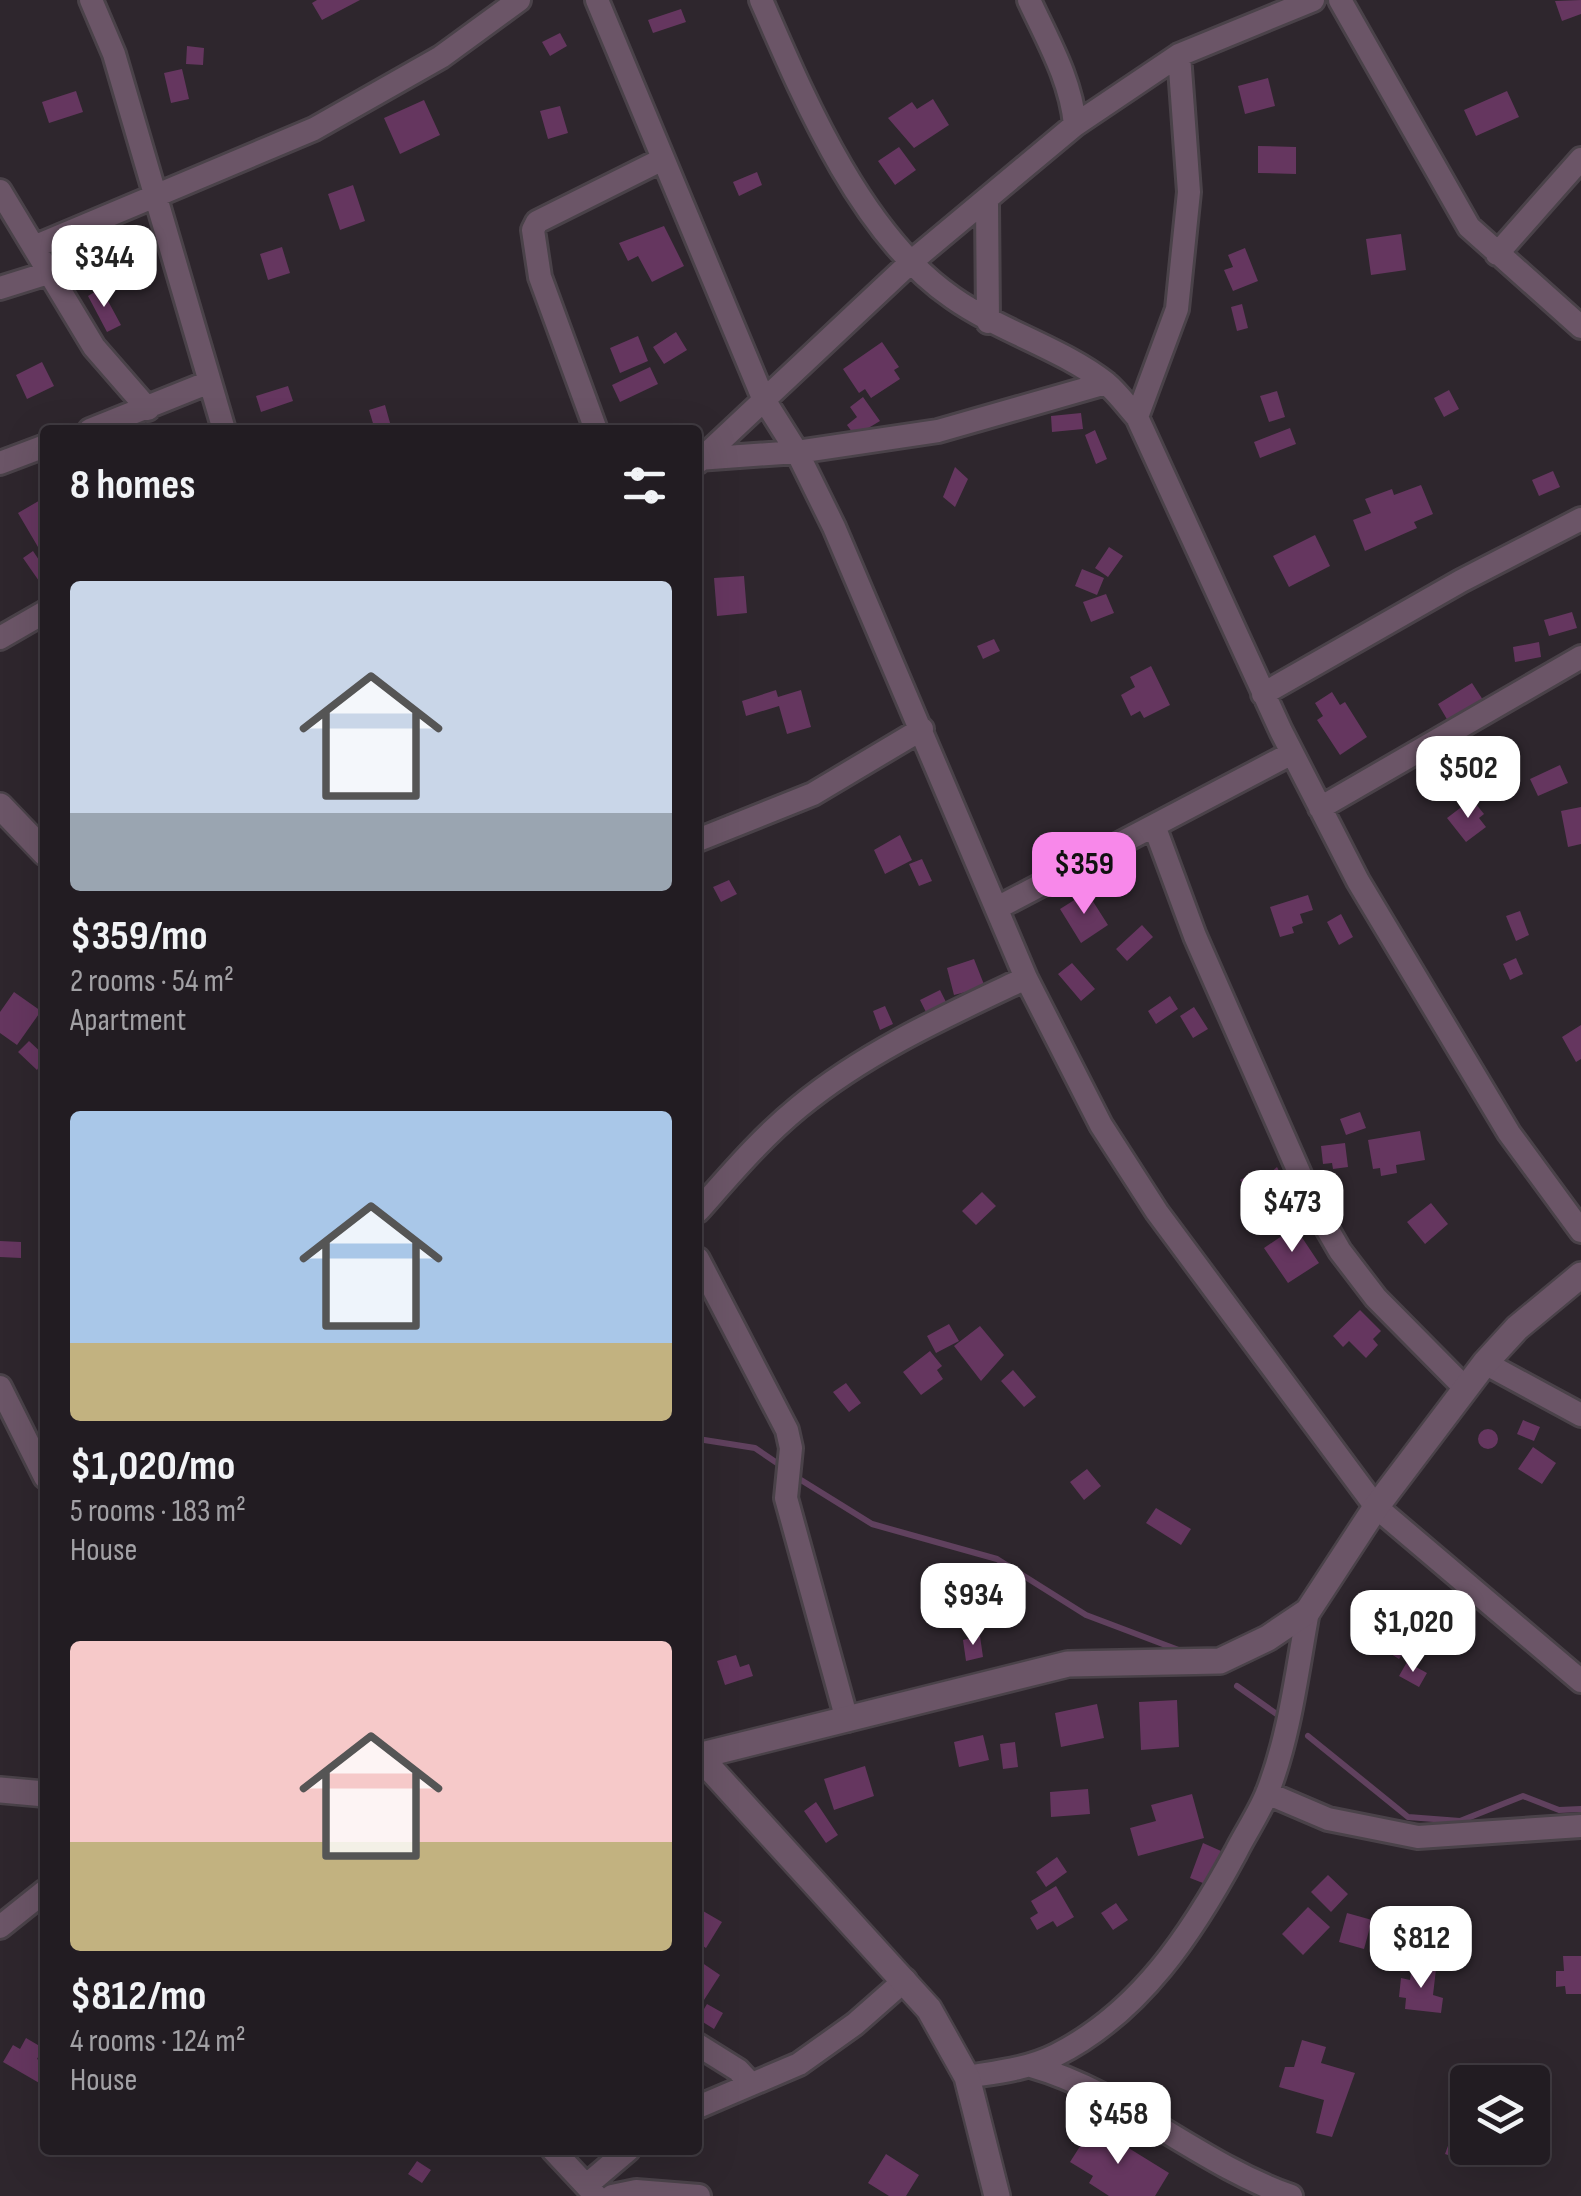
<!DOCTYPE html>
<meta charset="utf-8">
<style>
body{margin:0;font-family:"Sofia Sans Condensed",sans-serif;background:#2a252a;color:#f1f3f6;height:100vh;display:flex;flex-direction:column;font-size:38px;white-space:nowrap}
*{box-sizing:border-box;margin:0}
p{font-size:32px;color:#a2a1a5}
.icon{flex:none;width:55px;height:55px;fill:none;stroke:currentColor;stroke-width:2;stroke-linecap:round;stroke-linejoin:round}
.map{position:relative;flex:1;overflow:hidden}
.drawer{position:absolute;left:40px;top:425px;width:662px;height:1730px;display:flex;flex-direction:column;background:#221c22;border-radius:10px;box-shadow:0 10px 40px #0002,0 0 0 2px #3f3a40}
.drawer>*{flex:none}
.tools{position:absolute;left:1450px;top:2065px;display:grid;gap:20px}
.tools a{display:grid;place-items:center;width:100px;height:100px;border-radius:10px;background:#221c22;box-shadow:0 10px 40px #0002,0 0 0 2px #3f3a40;font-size:50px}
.price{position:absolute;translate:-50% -85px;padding:0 22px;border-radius:20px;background:#fff;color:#222;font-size:32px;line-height:65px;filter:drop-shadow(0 2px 5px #0008)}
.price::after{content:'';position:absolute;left:50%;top:60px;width:30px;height:22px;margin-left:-15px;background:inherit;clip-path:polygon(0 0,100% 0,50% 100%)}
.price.active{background:#f888ea;color:#111}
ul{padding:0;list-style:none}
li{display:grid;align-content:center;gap:20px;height:530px;padding:0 30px}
li span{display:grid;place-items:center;height:310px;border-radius:10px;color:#555}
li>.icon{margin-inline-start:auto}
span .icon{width:180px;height:180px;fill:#fffc;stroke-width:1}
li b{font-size:42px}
h2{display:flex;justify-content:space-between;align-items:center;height:120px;padding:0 30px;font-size:42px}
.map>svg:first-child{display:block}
</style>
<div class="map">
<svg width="1581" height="2196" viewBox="0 0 1581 2196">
<rect width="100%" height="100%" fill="#2e262d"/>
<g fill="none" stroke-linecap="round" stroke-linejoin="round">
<path stroke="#60415e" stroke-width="6" d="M 698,1439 L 755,1448 L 780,1465
M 801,1480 L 872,1524 L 997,1559 L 1086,1615 L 1184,1652
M 1237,1686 L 1278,1715
M 1308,1736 L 1408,1817 L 1460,1821 L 1523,1796 L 1559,1810 L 1581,1809"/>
</g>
<path fill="#65365f" d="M 317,0 L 360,0 L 322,20 L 312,3 Z
M 1581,0 L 1581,14 L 1562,21 L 1555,1 Z
M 681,9 L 686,22 L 653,33 L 648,20 Z
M 560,33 L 567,46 L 550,56 L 542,42 Z
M 187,46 L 204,48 L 203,65 L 186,64 Z
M 182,69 L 189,99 L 171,103 L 164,73 Z
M 1268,78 L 1275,106 L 1245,114 L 1238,86 Z
M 76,91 L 83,112 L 49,123 L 42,102 Z
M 1507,91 L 1519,117 L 1476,136 L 1464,110 Z
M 933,99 L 949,125 L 914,148 L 888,118 L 912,102 L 917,109 Z
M 424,100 L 440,135 L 400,154 L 384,118 Z
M 560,106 L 568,133 L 548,139 L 540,111 Z
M 1258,146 L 1296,147 L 1296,174 L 1258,173 Z
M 899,147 L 916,170 L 895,185 L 878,161 Z
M 757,172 L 762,185 L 739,196 L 733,182 Z
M 353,185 L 365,221 L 340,230 L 328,194 Z
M 664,226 L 684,266 L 652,282 L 638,256 L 628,261 L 619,243 Z
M 143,233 L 150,248 L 142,251 L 149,266 L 127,276 L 130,283 L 112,291 L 95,254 Z
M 1401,234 L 1406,270 L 1371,275 L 1366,239 Z
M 282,247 L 290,273 L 268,280 L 260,254 Z
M 1245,248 L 1258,281 L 1233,291 L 1224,270 L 1233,267 L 1228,255 Z
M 101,288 L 121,325 L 107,332 L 88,296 Z
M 1242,304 L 1248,328 L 1237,331 L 1231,307 Z
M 676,332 L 687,350 L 664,364 L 653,347 Z
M 638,336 L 648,361 L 620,373 L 610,348 Z
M 882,342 L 899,367 L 894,370 L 900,379 L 871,398 L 865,389 L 859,393 L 843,369 Z
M 42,362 L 54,386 L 27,399 L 16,375 Z
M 650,367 L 658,384 L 620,402 L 612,385 Z
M 288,386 L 293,401 L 261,412 L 256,396 Z
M 1449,390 L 1459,409 L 1444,417 L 1434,398 Z
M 1277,391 L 1285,417 L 1269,422 L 1260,396 Z
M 863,397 L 880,421 L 855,436 L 847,425 L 857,417 L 850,407 Z
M 385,405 L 392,430 L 375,430 L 369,410 Z
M 1081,413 L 1083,429 L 1052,432 L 1051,416 Z
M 1290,428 L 1296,444 L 1260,458 L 1254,442 Z
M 1095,430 L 1107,459 L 1096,464 L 1085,435 Z
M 955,467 L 968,479 L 955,507 L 943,497 Z
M 1553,471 L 1560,487 L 1539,496 L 1532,480 Z
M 1421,485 L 1433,514 L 1414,522 L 1417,528 L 1365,551 L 1353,520 L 1371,513 L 1365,499 L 1392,489 L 1394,495 Z
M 42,499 L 45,543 L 38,547 L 18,513 Z
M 1315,535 L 1330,566 L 1289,587 L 1273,556 Z
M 1109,547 L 1123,556 L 1108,577 L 1095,568 Z
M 33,551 L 45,569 L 45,577 L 39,581 L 23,558 Z
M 1082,569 L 1104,578 L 1097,595 L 1075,586 Z
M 744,576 L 747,613 L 717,616 L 714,578 Z
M 1106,594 L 1114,613 L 1091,622 L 1083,602 Z
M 1572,612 L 1577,628 L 1549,636 L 1544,620 Z
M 994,639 L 1000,651 L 983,659 L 977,646 Z
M 1539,642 L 1541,657 L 1515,662 L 1513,647 Z
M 1151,666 L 1170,705 L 1144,718 L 1140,711 L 1131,716 L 1121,695 L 1135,687 L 1130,677 Z
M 1472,683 L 1483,700 L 1448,721 L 1438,704 Z
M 776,690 L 778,697 L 801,690 L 811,727 L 787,734 L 779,706 L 746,716 L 742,701 Z
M 1332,692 L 1340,705 L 1345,702 L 1367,737 L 1340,755 L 1317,720 L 1323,716 L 1315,703 Z
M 1560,765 L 1568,783 L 1538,796 L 1530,779 Z
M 1472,799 L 1484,814 L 1479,818 L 1486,827 L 1466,842 L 1447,818 Z
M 1581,807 L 1581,844 L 1568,847 L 1561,811 Z
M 900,835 L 912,860 L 885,874 L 874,850 Z
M 922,859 L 932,881 L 919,886 L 909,864 Z
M 729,880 L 737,894 L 721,902 L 713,887 Z
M 1087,892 L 1108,925 L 1081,943 L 1060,909 Z
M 1308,895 L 1313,910 L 1300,914 L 1303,923 L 1292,927 L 1294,933 L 1280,937 L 1270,907 Z
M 1520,911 L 1529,935 L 1516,941 L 1506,916 Z
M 1341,914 L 1353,937 L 1339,945 L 1327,922 Z
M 1142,925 L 1153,937 L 1127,961 L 1116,949 Z
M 1516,958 L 1523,974 L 1510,980 L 1503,964 Z
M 974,959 L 985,987 L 954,995 L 947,968 Z
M 1072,963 L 1095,989 L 1081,1001 L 1058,974 Z
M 940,990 L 946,1002 L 926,1012 L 920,1000 Z
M 14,992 L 41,1011 L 17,1045 L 0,1033 L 0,1012 Z
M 1170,996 L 1178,1009 L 1156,1024 L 1148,1011 Z
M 885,1006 L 893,1024 L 880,1030 L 873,1011 Z
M 1194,1007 L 1208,1029 L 1193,1038 L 1180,1016 Z
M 1581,1025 L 1581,1059 L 1576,1062 L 1562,1037 Z
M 29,1041 L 45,1056 L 37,1070 L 18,1052 Z
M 1360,1112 L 1366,1128 L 1346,1135 L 1340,1119 Z
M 1420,1131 L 1425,1160 L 1396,1165 L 1397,1173 L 1381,1176 L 1380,1168 L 1373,1169 L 1368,1140 Z
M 1345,1143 L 1348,1167 L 1333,1169 L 1332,1163 L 1323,1164 L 1321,1146 Z
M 1277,1167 L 1282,1177 L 1276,1180 L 1281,1191 L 1258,1203 L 1240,1180 L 1254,1173 L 1259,1183 Z
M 982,1192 L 996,1206 L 976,1225 L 962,1211 Z
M 1431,1203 L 1448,1224 L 1425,1244 L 1407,1222 Z
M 1295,1227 L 1319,1263 L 1288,1283 L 1264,1248 Z
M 0,1241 L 21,1242 L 21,1258 L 0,1257 Z
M 1360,1310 L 1381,1331 L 1373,1339 L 1378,1345 L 1366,1358 L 1349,1341 L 1343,1347 L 1333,1336 Z
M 949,1324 L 959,1341 L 936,1353 L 927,1336 Z
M 980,1326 L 1004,1355 L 981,1381 L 954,1346 Z
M 930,1351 L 942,1366 L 937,1370 L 943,1379 L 921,1395 L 903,1372 Z
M 1013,1370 L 1036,1397 L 1024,1407 L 1001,1381 Z
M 846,1383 L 861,1403 L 849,1412 L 833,1392 Z
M 1523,1420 L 1540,1427 L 1534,1441 L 1517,1434 Z
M1478 1439a10 10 0 1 1 20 0a10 10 0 1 1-20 0Z
M 1533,1447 L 1556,1463 L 1542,1484 L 1518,1469 Z
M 1087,1469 L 1101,1486 L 1084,1500 L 1070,1482 Z
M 1156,1508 L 1191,1529 L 1181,1545 L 1146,1523 Z
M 1375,1624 L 1408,1646 L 1399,1659 L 1366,1638 Z
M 980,1636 L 983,1657 L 966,1661 L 963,1640 Z
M 736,1655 L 740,1667 L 749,1664 L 753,1676 L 725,1685 L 717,1661 Z
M 1407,1662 L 1427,1673 L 1419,1687 L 1399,1676 Z
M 1177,1700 L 1179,1747 L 1141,1750 L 1139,1702 Z
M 1097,1704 L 1104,1738 L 1061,1747 L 1055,1713 Z
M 983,1735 L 989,1760 L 959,1767 L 954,1742 Z
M 1015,1742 L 1018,1767 L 1003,1769 L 1000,1744 Z
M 865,1766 L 874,1796 L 834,1810 L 824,1779 Z
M 1088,1789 L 1090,1814 L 1051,1817 L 1050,1792 Z
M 1192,1794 L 1204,1838 L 1138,1856 L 1130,1828 L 1156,1821 L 1151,1805 Z
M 816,1802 L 838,1835 L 826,1843 L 804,1811 Z
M 1203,1843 L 1221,1851 L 1208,1885 L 1190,1878 Z
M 1057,1857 L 1067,1872 L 1046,1887 L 1036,1872 Z
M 1328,1875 L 1348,1894 L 1331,1912 L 1311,1892 Z
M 1056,1886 L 1074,1917 L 1057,1927 L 1053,1921 L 1037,1930 L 1030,1918 L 1038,1913 L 1031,1901 Z
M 1116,1903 L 1128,1920 L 1113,1930 L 1101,1913 Z
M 1308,1907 L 1330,1927 L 1303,1955 L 1282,1934 Z
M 703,1911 L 722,1922 L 706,1948 L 698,1943 L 698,1921 Z
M 1347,1913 L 1372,1920 L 1364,1949 L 1339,1942 Z
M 1563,1956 L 1581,1956 L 1581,1994 L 1566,1994 L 1565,1986 L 1556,1987 L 1556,1971 L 1564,1971 Z
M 698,1960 L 720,1975 L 704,2000 L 698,1996 Z
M 1412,1966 L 1436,1969 L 1433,1995 L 1443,1998 L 1441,2013 L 1405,2009 L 1406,1998 L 1399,1997 L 1401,1978 L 1410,1980 Z
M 707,2004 L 723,2013 L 714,2029 L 698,2019 Z
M 26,2038 L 43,2048 L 37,2059 L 45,2064 L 41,2084 L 3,2062 L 13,2045 L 20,2049 Z
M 1302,2040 L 1326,2047 L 1321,2063 L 1355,2073 L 1332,2137 L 1316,2133 L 1324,2100 L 1279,2087 L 1285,2067 L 1294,2067 Z
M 1457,2121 L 1468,2124 L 1468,2148 L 1473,2148 L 1468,2162 L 1445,2154 Z
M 1093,2126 L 1169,2173 L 1155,2196 L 1109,2196 L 1089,2183 L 1093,2176 L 1070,2162 Z
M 886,2154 L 919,2175 L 906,2196 L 889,2196 L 868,2183 Z
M 417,2161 L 431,2170 L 422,2183 L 408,2174 Z"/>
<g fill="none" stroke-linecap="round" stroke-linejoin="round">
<defs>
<path id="minor" d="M 91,0 L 114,54 L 224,430
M 597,0 L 763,398 L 797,452 L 938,431 L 1106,383
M 761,0 C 804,99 861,235 953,298 C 1000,331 1063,349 1106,383 C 1118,393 1127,406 1137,417 L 1281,731 L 1358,881 L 1509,1133 L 1581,1231
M 1029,0 C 1048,41 1071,80 1075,125
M 1340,0 L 1469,227 L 1581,327
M 0,191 L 94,347 L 148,409
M 987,202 L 988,322
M 34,247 L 314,129 L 441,57 L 519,0
M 1497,254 L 1581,159
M 0,288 L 48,273
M 1137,417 L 1177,309 L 1189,192 L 1179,55
M 90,430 L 207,383
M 596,430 L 540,277 L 533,230 L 537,222 L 661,160
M 698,459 L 797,452 L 834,527 L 1026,978 L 1101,1125 L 1157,1212 L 1376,1507 L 1581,1681
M 698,462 L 911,262 L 1075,125 L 1179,55 L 1313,0
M 0,463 L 45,446
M 0,638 L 45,612
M 1263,694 L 1461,581 L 1581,519
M 1320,808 L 1581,657
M 1155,828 L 1195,936 L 1314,1206 L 1340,1251 L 1376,1298 L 1465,1388
M 698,840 L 813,794 L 922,729
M 999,907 L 1292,753
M 698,1211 C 730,1175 761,1138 799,1107 C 867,1051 948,1015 1026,978
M 698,1259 L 787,1430 L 791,1448 L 786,1498 L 847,1720
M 1485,1363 L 1581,1415
M 0,1387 L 45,1477
M 1267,1793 L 1328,1819 L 1418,1837 L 1581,1826
M 0,1927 L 45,1891
M 698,2045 L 738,2070 L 751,2084
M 1031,2066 C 1126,2093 1199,2164 1291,2196
M 967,2077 C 997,2072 1028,2069 1056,2055 C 1140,2013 1193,1932 1236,1852 C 1246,1832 1260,1812 1268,1791 C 1290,1734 1297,1671 1308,1611
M 698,2107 L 799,2064 L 855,2024 L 905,1980
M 553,2150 L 596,2196
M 588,2184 L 628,2150
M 612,2196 L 636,2191 L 699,2196"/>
<path id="tertiary" d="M 0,806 L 45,853
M 698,1755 L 929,2009 L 967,2077 L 997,2196
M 698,1756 L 1068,1664 L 1220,1661 L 1268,1638 L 1308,1611 L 1376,1507 L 1485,1363 L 1517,1328 L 1581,1275
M 0,1790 L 45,1794"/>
</defs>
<use href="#minor" stroke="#4a4249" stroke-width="28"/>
<use href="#tertiary" stroke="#4a4249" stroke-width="30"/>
<use href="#minor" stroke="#6b5567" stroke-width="22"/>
<use href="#tertiary" stroke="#6b5567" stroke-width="25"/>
</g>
</svg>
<div class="tools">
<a><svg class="icon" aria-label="layers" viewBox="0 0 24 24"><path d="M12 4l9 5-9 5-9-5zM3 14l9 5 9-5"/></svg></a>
</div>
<b class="price" style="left:104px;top:310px">$344</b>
<b class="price" style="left:1468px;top:821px">$502</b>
<b class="price active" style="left:1084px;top:917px">$359</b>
<b class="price" style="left:1292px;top:1255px">$473</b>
<b class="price" style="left:973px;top:1648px">$934</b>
<b class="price" style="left:1413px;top:1675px">$1,020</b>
<b class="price" style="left:1421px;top:1991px">$812</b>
<b class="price" style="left:1118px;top:2167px">$458</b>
<section class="drawer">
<h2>8 homes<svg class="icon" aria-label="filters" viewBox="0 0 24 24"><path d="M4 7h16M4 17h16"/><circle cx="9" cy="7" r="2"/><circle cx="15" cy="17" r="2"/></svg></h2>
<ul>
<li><span style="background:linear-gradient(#c9d6e8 75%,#9aa5b1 0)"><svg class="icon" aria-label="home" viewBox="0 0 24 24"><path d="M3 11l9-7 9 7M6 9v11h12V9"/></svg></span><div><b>$359/mo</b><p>2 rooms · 54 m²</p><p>Apartment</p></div></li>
<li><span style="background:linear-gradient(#a9c7e8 75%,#c2b280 0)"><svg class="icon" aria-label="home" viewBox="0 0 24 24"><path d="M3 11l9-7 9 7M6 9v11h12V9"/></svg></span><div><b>$1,020/mo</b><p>5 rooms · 183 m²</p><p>House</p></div></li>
<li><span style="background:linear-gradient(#f6c9c9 65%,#c2b280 0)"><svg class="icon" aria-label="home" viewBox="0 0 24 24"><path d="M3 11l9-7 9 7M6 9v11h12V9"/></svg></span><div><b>$812/mo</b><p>4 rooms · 124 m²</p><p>House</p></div></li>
</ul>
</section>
</div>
